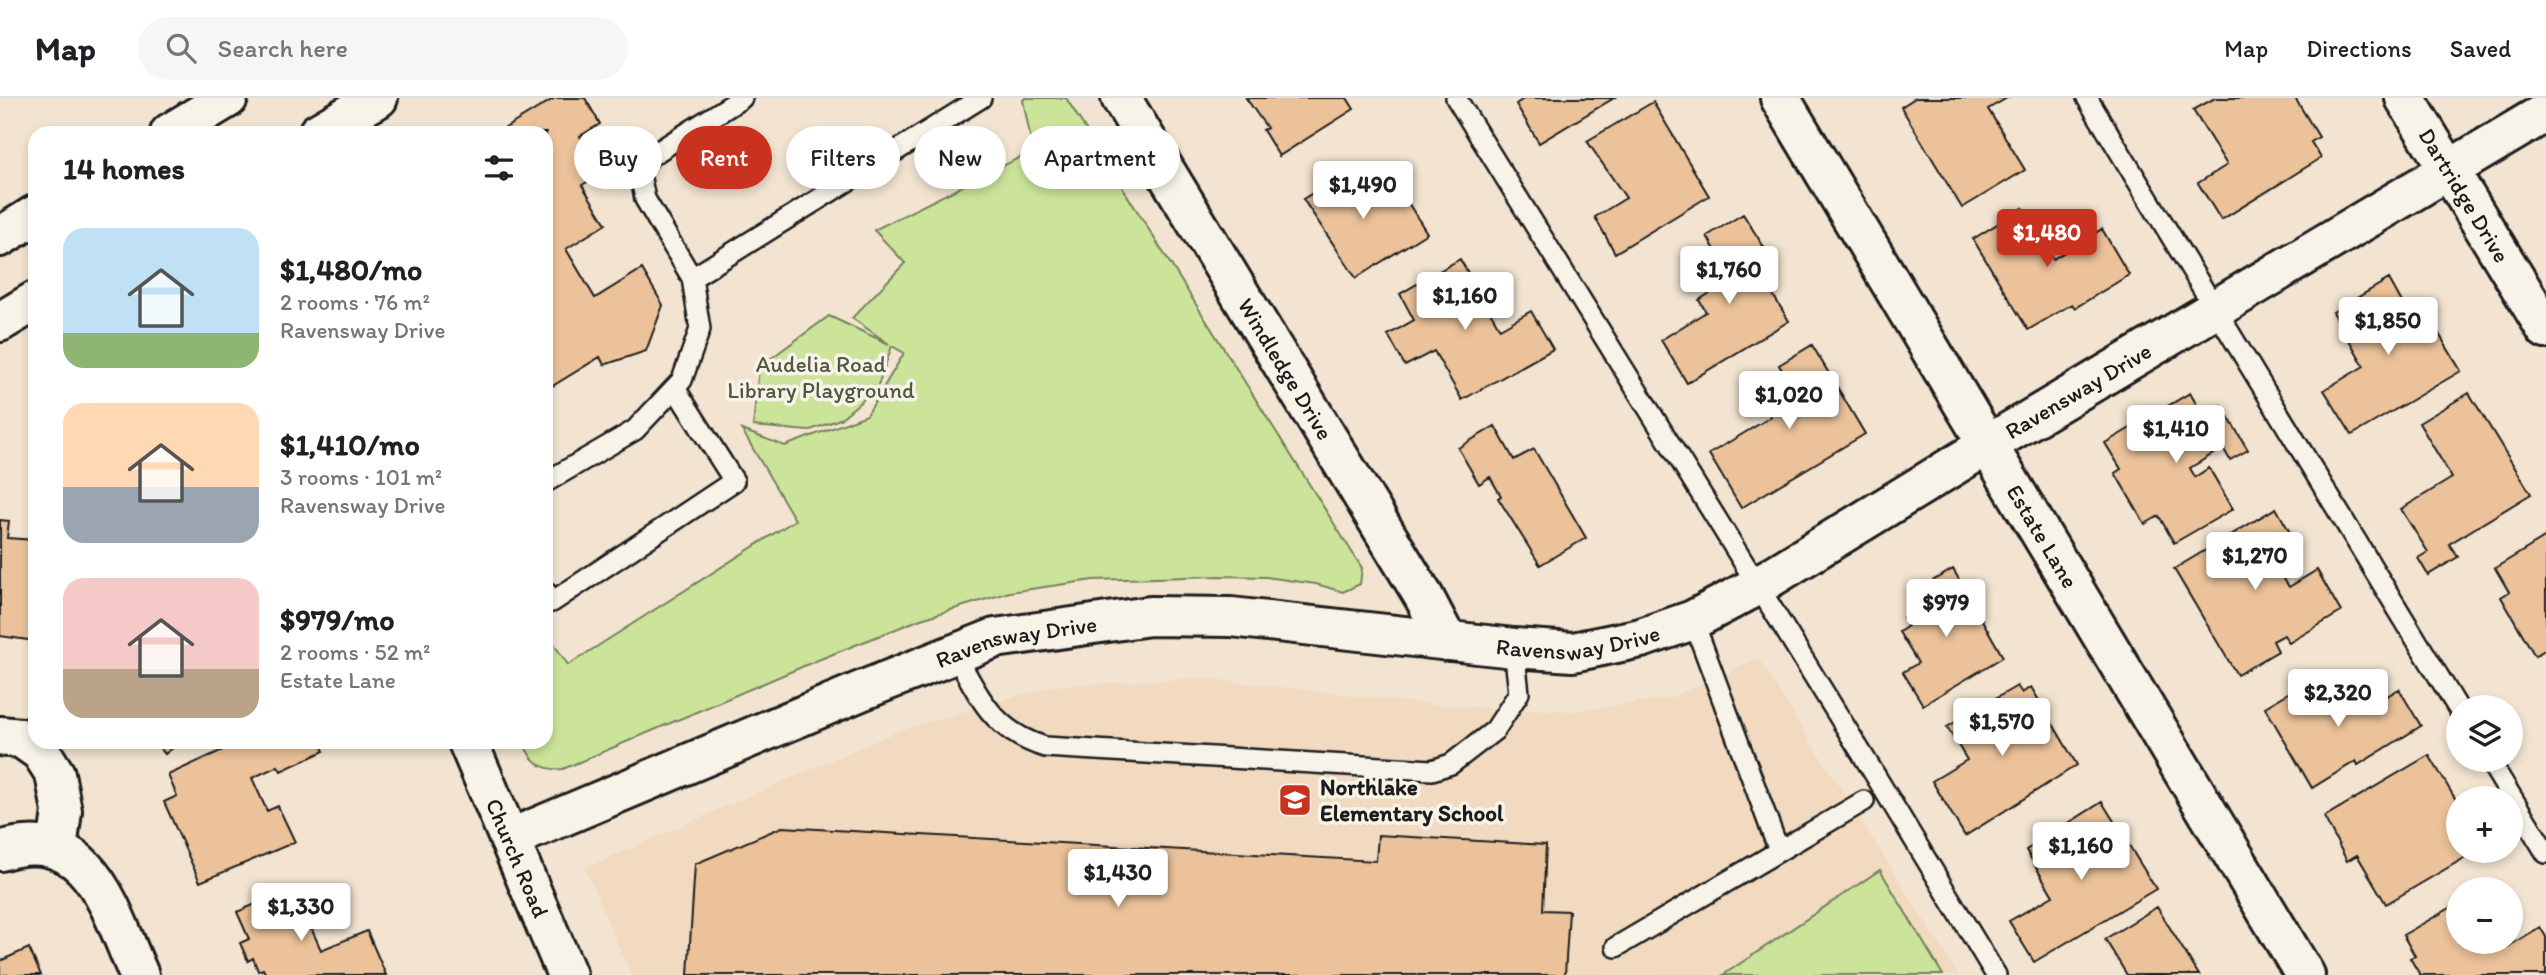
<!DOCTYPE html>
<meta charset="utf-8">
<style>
body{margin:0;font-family:Itim,sans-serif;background:#f6f6f6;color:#202124;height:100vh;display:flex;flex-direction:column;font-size:26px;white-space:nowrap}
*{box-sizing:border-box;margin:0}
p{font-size:23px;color:#757577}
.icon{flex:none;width:38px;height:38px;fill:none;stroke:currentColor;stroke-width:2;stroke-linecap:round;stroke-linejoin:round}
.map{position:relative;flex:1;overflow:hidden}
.side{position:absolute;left:28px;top:28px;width:525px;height:623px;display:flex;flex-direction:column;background:#fff;border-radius:21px;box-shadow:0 4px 10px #0003}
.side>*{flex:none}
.banner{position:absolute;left:574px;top:28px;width:665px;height:63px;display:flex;gap:14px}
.fabs{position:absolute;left:2446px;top:597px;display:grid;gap:14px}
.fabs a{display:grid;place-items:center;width:77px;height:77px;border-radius:50%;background:#fff;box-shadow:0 4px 10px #0003;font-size:35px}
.price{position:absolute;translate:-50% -60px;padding:0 16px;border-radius:7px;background:#fff;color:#222;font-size:23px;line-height:46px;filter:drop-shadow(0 2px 4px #0008)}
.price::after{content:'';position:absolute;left:50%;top:42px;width:21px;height:16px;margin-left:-10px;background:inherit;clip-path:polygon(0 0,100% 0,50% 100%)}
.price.active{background:#c8321e;color:#fff}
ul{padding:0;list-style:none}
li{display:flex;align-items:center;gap:21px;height:175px;padding:0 35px}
li span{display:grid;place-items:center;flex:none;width:196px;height:140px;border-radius:21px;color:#555}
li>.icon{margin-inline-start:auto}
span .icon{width:84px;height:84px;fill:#fffc;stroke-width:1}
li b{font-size:30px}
h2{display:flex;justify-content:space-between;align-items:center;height:84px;padding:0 35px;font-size:30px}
.tag{padding:0 24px;border-radius:32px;background:#fff;box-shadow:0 4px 10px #0003;font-size:24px;line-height:63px}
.tag.active{background:#c8321e;color:#fff}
header{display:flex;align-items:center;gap:42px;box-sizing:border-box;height:98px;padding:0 35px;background:#fff;border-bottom:2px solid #e0e0e0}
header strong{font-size:33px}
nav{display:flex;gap:38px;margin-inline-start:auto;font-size:24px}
.search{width:490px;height:63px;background:#f6f6f6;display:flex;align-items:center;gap:18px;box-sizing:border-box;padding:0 24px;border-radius:38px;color:#757577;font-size:26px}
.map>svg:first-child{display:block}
</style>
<header>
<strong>Map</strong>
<div class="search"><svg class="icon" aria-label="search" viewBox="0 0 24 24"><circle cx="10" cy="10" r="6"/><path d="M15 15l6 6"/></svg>Search here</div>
<nav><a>Map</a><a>Directions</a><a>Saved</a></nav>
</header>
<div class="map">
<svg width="2546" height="877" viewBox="0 0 2546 877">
<rect width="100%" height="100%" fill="#f3e4d1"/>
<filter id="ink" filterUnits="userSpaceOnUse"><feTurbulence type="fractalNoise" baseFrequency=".0143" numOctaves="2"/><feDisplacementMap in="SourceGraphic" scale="14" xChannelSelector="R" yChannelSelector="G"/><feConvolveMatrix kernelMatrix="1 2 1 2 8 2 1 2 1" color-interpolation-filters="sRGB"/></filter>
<g filter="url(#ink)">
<path fill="#f1dac0" d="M 1758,560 L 1959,877 L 631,877 L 585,770 L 898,633 L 1053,588 L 1203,580 L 1444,608 L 1575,613 L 1670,600 Z"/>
<path fill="#cbe49a" stroke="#74805b" stroke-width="2" d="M 1025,0 L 1066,0 L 1362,470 L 1360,486 L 1343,494 L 1316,486 L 1266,479 L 1219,478 L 1093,482 L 1010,494 L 921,521 L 818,562 L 563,671 C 542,673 531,664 523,644 L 546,644 L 546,534 L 568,567 L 795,422 L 742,332 L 785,348 L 867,317 L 904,255 L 892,248 L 877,290 L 840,321 L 808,333 L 753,328 L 759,269 L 829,218 L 889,246 L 852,220 L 905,165 L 874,132 L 1033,53 L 1023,2 Z
M 1880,772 L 1943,877 L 1723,877 Z"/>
<path fill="#ebc29a" stroke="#1c1c1c" stroke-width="2" d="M 555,0 L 585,0 L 600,26 L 580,38 L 603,75 L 582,87 L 606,126 L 566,151 L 595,200 L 642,171 L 663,207 L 646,253 L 604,267 L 600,259 L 546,292 L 546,35 L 497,35 Z
M 1246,0 L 1347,0 L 1354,11 L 1279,58 L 1263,32 L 1267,30 Z
M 1525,0 L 1614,0 L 1539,45 L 1516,6 Z
M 1915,0 L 2007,0 L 1988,11 L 2025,72 L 1962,110 L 1901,9 Z
M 2215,0 L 2295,0 L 2319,39 L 2311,44 L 2321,60 L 2221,122 L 2198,85 L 2227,67 L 2193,12 Z
M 1653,4 L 1709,98 L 1615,155 L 1595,119 L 1626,100 L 1587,43 Z
M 1356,68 L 1381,107 L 1402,95 L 1427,135 L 1356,180 L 1303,101 Z
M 2023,110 L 2053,161 L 2102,131 L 2129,177 L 2075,210 L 2072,206 L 2028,232 L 1973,141 Z
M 1743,116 L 1774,165 L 1759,174 L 1789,223 L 1687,285 L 1661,242 L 1706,214 L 1699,202 L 1732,181 L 1707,138 Z
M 1460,161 L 1500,231 L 1531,213 L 1553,251 L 1462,302 L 1434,253 L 1405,268 L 1388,237 L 1414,222 L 1400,196 Z
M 2389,181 L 2409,217 L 2423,209 L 2461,273 L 2352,337 L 2324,292 L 2364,268 L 2333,214 Z
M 1812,247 L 1865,336 L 1741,410 L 1709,356 L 1771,319 L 1760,300 L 1789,284 L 1779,267 Z
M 2190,295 L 2203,318 L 2221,307 L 2248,352 L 2230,362 L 2223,350 L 2190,370 L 2195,379 L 2209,370 L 2233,411 L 2174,445 L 2159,418 L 2145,426 L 2115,375 L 2121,371 L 2105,345 Z
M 2469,295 L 2531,396 L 2449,446 L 2458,459 L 2428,477 L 2418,460 L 2428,454 L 2401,411 L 2452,380 L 2419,325 Z
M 1495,328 L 1514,362 L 1534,351 L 1586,440 L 1540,467 L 1498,400 L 1501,398 L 1490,379 L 1479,386 L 1458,350 Z
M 2276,410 L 2299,450 L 2274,465 L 2289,489 L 2317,472 L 2341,514 L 2289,545 L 2284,537 L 2273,543 L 2278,553 L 2237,577 L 2174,471 Z
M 0,422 L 9,423 L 7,440 L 35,442 L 35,543 L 0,538 Z
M 2546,439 L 2546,551 L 2535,558 L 2501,499 L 2509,494 L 2495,470 Z
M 1953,471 L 2003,559 L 1923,607 L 1903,574 L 1918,565 L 1899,534 L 1908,528 L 1903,519 L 1911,514 L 1908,509 L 1926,499 L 1920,490 Z
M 2312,581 L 2325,603 L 2347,590 L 2361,613 L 2399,591 L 2421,628 L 2358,667 L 2356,663 L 2312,690 L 2265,609 Z
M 2017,588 L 2022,595 L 2031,589 L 2077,667 L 1965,738 L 1932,683 L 1967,662 L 1947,629 Z
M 155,644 L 180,644 L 165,656 Z
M 240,644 L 320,644 L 324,653 L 281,673 L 278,668 L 252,680 L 267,713 L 278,708 L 295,744 L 200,784 L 164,704 L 177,698 L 168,677 Z
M 2429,657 L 2459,707 L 2459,752 L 2478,752 L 2386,806 L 2357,757 L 2347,763 L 2324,719 Z
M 2102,704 L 2156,791 L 2034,864 L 2009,823 L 2053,798 L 2026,752 Z
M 782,729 L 1376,763 L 1378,737 L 1546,747 L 1543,812 L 1569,813 L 1565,877 L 688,877 L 695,766 Z
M 293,790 L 321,852 L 367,833 L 386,877 L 266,877 L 263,871 L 258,873 L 253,860 L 248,863 L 240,845 L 249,841 L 237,814 Z
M 2459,805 L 2459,844 L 2504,844 L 2507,849 L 2540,829 L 2546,839 L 2546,877 L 2420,877 L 2410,860 L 2415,858 L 2403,837 Z
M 2157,809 L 2199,877 L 2127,877 L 2105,841 Z
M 29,850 L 41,877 L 0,877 L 0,863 Z"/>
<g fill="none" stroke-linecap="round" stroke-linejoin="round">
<defs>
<path id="lane" d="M 1456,0 L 1872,672 L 1996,877
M 2087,0 L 2459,612
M 692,180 L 981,0
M 546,384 L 635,332 L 682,282 L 700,231 L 692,180 L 645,101 L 640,76 L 649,59 L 742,0
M 546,494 L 552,504 L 734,383 L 675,290
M 1693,522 L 1779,753
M 954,554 C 980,599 992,633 1045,649 L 1432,672 L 1451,666 L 1495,632 L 1519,595 L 1514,550
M 2489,662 L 2546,755
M 1616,849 L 1864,703"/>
<g id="street">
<path id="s1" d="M 1121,0 L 1424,499 L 1447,543"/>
<path id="s2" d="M 1780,0 L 2305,877"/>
<path id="s3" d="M 2405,0 L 2546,231"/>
<path d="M 0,638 L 21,640 L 41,654 L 55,676 L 62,713 L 57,751"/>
<path id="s4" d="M 509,741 L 861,593 L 995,540 L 1150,518 L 1231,519 L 1514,550 L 1573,554 L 1641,540 L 1693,522 L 1757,488 L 1989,346 L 2546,14"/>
<path d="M 0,753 C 91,725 110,812 139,877"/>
</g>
<g id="secondary">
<path d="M 170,35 L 228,0"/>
<path d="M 318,35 L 378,0"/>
<path d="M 0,139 L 35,117"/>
<path d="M 0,224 L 35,203"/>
<path id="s5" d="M 468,644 L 567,877"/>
</g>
</defs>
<use href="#lane" stroke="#1c1c1c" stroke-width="24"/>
<use href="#street" stroke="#1c1c1c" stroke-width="44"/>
<use href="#secondary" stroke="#1c1c1c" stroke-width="44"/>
<use href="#lane" stroke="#f7f3e8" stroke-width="19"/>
<use href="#street" stroke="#f7f3e8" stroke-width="38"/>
<use href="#secondary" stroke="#f7f3e8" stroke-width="38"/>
</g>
</g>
<defs>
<symbol id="school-square" viewBox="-11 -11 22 22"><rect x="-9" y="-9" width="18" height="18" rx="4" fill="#c8321e" stroke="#f7f3e8"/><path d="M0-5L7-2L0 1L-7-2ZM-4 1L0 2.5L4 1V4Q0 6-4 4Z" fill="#fff"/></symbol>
</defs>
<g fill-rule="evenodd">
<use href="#school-square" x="1276" y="683" width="38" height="38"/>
</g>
<g text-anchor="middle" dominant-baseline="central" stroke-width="7" stroke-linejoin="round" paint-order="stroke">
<g font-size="23" fill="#1c1c1c" stroke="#f7f3e8">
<text stroke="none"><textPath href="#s3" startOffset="114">Dartridge Drive</textPath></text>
<text stroke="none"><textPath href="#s1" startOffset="317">Windledge Drive</textPath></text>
<text stroke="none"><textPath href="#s4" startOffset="1680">Ravensway Drive</textPath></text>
<text stroke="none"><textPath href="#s2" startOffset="511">Estate Lane</textPath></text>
<text stroke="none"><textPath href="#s4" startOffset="1113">Ravensway Drive</textPath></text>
<text stroke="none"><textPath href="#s4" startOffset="546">Ravensway Drive</textPath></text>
<text stroke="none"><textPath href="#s5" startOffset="126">Church Road</textPath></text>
</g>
<g font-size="23" fill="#515842" stroke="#f7f3e8">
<text x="821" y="266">Audelia Road<tspan x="821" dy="26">Library Playground</tspan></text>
</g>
<g font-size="23" font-weight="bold" fill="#1c1c1c" stroke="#f7f3e8" text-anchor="start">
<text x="1320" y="689">Northlake<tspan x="1320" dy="26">Elementary School</tspan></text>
</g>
</g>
</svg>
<div class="fabs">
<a><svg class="icon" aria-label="layers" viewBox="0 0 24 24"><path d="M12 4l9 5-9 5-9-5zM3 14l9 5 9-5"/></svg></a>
<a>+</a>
<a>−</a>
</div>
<b class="price" style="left:1363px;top:123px">$1,490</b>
<b class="price active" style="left:2047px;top:171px">$1,480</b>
<b class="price" style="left:1729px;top:208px">$1,760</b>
<b class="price" style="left:1465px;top:234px">$1,160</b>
<b class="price" style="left:2388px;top:259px">$1,850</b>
<b class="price" style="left:1789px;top:333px">$1,020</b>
<b class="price" style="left:2176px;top:367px">$1,410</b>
<b class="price" style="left:2255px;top:494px">$1,270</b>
<b class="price" style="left:1946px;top:541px">$979</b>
<b class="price" style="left:2338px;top:631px">$2,320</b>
<b class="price" style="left:2002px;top:660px">$1,570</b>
<b class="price" style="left:2081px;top:784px">$1,160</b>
<b class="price" style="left:1118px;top:811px">$1,430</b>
<b class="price" style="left:301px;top:845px">$1,330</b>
<div class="banner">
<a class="tag">Buy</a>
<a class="tag active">Rent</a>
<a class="tag">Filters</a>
<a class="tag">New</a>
<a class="tag">Apartment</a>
</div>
<section class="side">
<h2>14 homes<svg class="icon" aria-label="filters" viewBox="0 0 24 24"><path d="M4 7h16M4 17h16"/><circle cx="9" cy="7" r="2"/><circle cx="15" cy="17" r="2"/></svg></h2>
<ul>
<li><span style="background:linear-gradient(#bfe0f5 75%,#8fb573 0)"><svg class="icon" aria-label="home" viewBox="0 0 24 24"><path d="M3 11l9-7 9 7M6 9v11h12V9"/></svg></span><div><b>$1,480/mo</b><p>2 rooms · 76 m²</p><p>Ravensway Drive</p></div></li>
<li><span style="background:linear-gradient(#ffd9b3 60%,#9aa5b1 0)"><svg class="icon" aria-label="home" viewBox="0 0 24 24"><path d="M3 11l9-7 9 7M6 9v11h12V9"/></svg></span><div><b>$1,410/mo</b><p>3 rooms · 101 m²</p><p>Ravensway Drive</p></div></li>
<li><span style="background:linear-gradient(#f6c9c9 65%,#b9a48a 0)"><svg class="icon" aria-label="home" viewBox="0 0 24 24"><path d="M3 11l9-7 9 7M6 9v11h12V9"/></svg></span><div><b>$979/mo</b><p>2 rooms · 52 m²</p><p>Estate Lane</p></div></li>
</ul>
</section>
</div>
